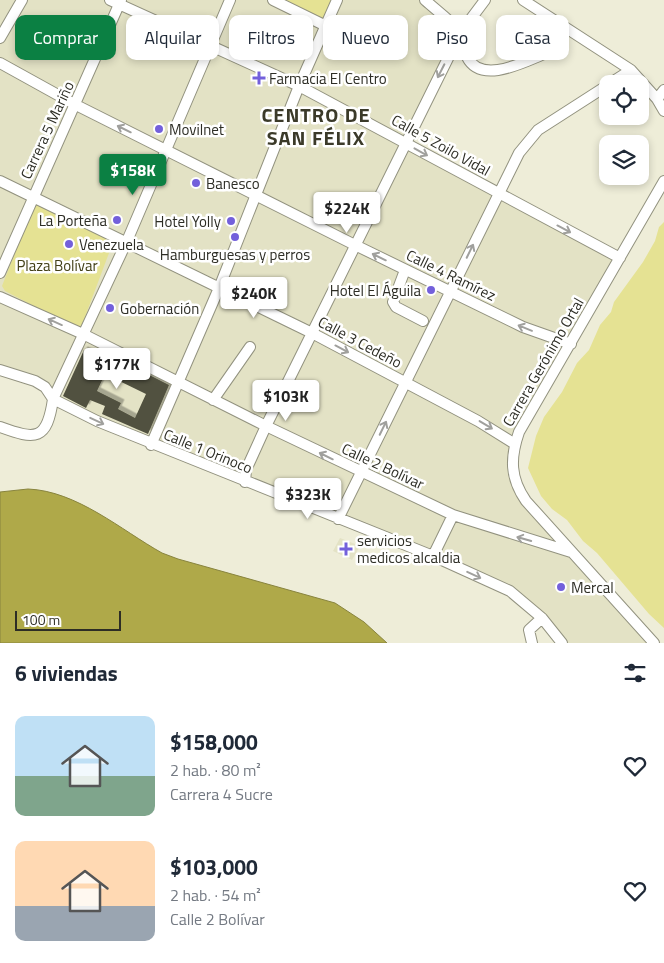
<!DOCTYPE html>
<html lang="es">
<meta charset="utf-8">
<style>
body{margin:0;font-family:"Titillium Web",sans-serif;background:#f6f6f7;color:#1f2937;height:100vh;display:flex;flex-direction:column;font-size:19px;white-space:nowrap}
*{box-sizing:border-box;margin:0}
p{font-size:16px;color:#747a83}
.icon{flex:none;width:28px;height:28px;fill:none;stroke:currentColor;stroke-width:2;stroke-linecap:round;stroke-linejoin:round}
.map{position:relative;height:643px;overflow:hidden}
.side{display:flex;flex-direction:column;background:#fff;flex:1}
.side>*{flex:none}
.banner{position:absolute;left:15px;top:15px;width:635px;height:45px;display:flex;gap:10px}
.fabs{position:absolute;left:599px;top:75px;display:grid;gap:10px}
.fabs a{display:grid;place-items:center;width:50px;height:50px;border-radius:10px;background:#fff;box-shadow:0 2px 8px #0003;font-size:25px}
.scale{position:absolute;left:15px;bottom:12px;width:106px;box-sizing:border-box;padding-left:5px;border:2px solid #2d2d25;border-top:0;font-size:14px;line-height:18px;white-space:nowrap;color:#2d2d25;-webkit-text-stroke:4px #fff;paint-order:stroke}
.price{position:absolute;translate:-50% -42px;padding:0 11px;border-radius:5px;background:#fff;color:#222;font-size:16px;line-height:32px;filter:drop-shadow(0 1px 2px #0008)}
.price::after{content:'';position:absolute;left:50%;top:30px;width:15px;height:11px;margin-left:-8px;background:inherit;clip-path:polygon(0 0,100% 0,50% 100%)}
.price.active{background:#0b8043;color:#fff}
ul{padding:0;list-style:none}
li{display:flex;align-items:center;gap:15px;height:125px;padding:0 15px}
li span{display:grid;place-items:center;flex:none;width:140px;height:100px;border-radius:10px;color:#555}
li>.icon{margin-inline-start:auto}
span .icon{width:60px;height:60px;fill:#fffc;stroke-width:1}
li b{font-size:21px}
h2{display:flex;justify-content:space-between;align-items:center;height:60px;padding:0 15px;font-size:21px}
.tag{padding:0 18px;border-radius:10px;background:#fff;box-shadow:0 2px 8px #0003;font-size:18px;line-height:45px}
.tag.active{background:#0b8043;color:#fff}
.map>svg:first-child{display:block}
</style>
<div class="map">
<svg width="664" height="643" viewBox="0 0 664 643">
<defs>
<filter id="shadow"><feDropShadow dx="3.5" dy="-3.5" stdDeviation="0" flood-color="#0004"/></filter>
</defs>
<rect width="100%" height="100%" fill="#eeedd8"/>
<path fill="#e3e2c5" d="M 0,0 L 425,0 L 461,32 L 406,143 L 620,258 L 519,432 L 515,481 L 654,643 L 562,643 L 510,591 L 53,399 L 45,387 L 0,370 Z
M 340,538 L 360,546 L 352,560 L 333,551 Z"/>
<path fill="#e5e293" d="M 279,0 L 334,0 L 325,23 Z
M 37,196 L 115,237 L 82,325 L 76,328 L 5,291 L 2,286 Z
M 664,222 L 664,628 L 649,614 L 597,553 L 583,541 L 567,520 L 552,509 L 541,496 L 528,468 L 536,436 L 544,417 L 562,392 L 577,363 L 589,350 L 600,325 L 611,312 L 614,302 L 643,262 L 655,241 L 659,227 Z"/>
<path fill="#afa949" stroke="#88843e" d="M 28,489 C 77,491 121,530 162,553 L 178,559 L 335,603 L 364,622 L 387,643 L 0,643 L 0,492 Z"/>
<path fill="#51513f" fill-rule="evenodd" filter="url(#shadow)" d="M 84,350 L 103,359 L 106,353 L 169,385 L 148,434 L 102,414 L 105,406 L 90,400 L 86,408 L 63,396 ZM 105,374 L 146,394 L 135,418 L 118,409 L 121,403 L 97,391 Z"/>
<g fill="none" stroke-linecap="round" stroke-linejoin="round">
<defs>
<path id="minor" d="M 110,0 L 299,86 L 620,258
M 273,0 L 326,26
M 425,0 C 436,10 450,20 459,31 C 465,38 463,49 467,57 C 481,85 524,62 544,54
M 523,0 L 631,70 L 657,99 L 664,111
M 0,38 L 22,0
M 0,63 L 76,105 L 355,245 L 523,327 L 571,344
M 609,84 L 631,70
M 657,99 L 664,90
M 0,181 L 312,333 L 478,421 L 515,444
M 405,270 L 393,302 L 396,307 L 423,321
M 0,273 L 121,0
M 0,297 L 83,334 L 266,426 L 453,515 L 571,552
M 0,370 L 35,381 L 45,387 L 53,399 L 97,421 L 433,556 L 510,591 L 542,618 L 562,643
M 213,400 L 250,347
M 0,427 C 36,440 47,441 53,399 L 127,241 L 230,0
M 151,445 L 219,288 L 299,86 L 337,0
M 245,482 L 246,470 L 266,426 L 461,32 L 485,0
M 338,519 L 519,153 L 538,130 L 608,85
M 433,556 L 453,515
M 532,643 L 529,630 L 542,618
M 654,643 L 526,501 C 510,478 510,458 519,432 L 664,181"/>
</defs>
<use href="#minor" stroke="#92927f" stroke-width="12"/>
<use href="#minor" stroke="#fff" stroke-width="10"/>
</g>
<defs><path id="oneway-shaft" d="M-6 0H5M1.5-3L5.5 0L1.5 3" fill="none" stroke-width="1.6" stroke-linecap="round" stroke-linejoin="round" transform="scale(1.25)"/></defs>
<g stroke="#a0a09d">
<use href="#oneway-shaft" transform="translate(441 71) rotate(117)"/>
<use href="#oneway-shaft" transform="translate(124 129) rotate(-154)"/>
<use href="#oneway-shaft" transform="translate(421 152) rotate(29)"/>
<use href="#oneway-shaft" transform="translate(564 229) rotate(28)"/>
<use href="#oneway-shaft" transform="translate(470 251) rotate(-64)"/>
<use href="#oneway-shaft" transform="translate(379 257) rotate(-154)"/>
<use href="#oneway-shaft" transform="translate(55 322) rotate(-156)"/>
<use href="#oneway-shaft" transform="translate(525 328) rotate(-158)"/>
<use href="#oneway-shaft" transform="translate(342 349) rotate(28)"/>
<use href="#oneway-shaft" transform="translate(97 421) rotate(25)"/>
<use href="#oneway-shaft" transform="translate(486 425) rotate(31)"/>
<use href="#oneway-shaft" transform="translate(383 428) rotate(-64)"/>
<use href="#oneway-shaft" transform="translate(326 456) rotate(-154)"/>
<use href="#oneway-shaft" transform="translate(524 539) rotate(-164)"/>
<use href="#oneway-shaft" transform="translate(474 575) rotate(25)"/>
</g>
<g fill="#7360db" stroke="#fff" stroke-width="2">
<path d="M256.5 70.5h5v5h5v5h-5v5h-5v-5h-5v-5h5z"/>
<circle cx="159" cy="129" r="5"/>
<circle cx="196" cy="183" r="5"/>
<circle cx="117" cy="220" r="5"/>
<circle cx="231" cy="221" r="5"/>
<circle cx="235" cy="237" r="5"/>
<circle cx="69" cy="244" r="5"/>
<circle cx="431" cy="290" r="5"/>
<circle cx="110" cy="308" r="5"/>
<path d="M343.5 541.5h5v5h5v5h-5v5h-5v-5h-5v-5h5z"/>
<circle cx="561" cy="587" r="5"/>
</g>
<g text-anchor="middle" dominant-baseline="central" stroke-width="5" stroke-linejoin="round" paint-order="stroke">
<g font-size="15" fill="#2d2d25" stroke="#fff" text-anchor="start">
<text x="269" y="78">Farmacia El Centro</text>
<text x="169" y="129">Movilnet</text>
<text x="206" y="183">Banesco</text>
<text x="107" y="220" text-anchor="end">La Porteña</text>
<text x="221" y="221" text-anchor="end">Hotel Yolly</text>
<text x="79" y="244">Venezuela</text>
<text x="235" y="254" text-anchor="middle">Hamburguesas y perros</text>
<text x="421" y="290" text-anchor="end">Hotel El Águila</text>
<text x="120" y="308">Gobernación</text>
<text x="357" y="540">servicios<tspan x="357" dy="17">medicos alcaldia</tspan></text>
<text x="571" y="587">Mercal</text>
</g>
<g font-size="15" fill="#2d2d25" stroke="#fff">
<text transform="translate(47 130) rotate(-65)">Carrera 5 Mariño</text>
<text transform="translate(441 145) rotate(29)">Calle 5 Zoilo Vidal</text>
<text transform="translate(451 275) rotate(26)">Calle 4 Ramírez</text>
<text transform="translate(360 342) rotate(28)">Calle 3 Cedeño</text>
<text transform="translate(543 362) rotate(-60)">Carrera Gerónimo Ortal</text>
<text transform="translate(208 451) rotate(22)">Calle 1 Orinoco</text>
<text transform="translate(383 466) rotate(25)">Calle 2 Bolívar</text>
</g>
<g font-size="15" fill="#434018" stroke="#fff">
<text x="57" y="265">Plaza Bolívar</text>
</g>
<g font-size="20" font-weight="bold" letter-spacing="1" fill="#3b3a29" stroke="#fff">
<text x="316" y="114">CENTRO DE<tspan x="316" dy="23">SAN FÉLIX</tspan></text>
</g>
</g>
</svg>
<div class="fabs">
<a><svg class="icon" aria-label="locate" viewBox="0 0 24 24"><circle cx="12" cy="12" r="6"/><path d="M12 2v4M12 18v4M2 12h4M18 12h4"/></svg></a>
<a><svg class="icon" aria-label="layers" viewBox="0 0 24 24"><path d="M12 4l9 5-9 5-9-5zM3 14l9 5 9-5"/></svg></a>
</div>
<div class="scale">100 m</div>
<b class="price active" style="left:133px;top:196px">$158K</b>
<b class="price" style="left:347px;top:234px">$224K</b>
<b class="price" style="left:254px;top:319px">$240K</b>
<b class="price" style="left:117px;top:390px">$177K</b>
<b class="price" style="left:286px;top:422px">$103K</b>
<b class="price" style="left:308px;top:520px">$323K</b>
<div class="banner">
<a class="tag active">Comprar</a>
<a class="tag">Alquilar</a>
<a class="tag">Filtros</a>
<a class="tag">Nuevo</a>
<a class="tag">Piso</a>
<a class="tag">Casa</a>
</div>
</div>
<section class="side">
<h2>6 viviendas<svg class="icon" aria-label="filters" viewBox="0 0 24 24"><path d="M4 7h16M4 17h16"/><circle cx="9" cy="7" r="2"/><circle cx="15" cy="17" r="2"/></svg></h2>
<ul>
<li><span style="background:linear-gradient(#bfe0f5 60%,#7fa58c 0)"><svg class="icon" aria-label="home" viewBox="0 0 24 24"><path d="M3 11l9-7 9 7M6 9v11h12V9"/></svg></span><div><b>$158,000</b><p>2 hab. · 80 m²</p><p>Carrera 4 Sucre</p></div><svg class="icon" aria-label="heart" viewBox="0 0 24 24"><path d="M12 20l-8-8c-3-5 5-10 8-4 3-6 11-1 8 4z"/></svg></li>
<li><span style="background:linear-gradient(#ffd9b3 65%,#9aa5b1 0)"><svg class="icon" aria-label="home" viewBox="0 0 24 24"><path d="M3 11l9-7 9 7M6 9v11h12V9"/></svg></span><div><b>$103,000</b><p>2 hab. · 54 m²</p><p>Calle 2 Bolívar</p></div><svg class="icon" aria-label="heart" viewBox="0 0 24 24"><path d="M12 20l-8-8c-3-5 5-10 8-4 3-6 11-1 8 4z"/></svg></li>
</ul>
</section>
